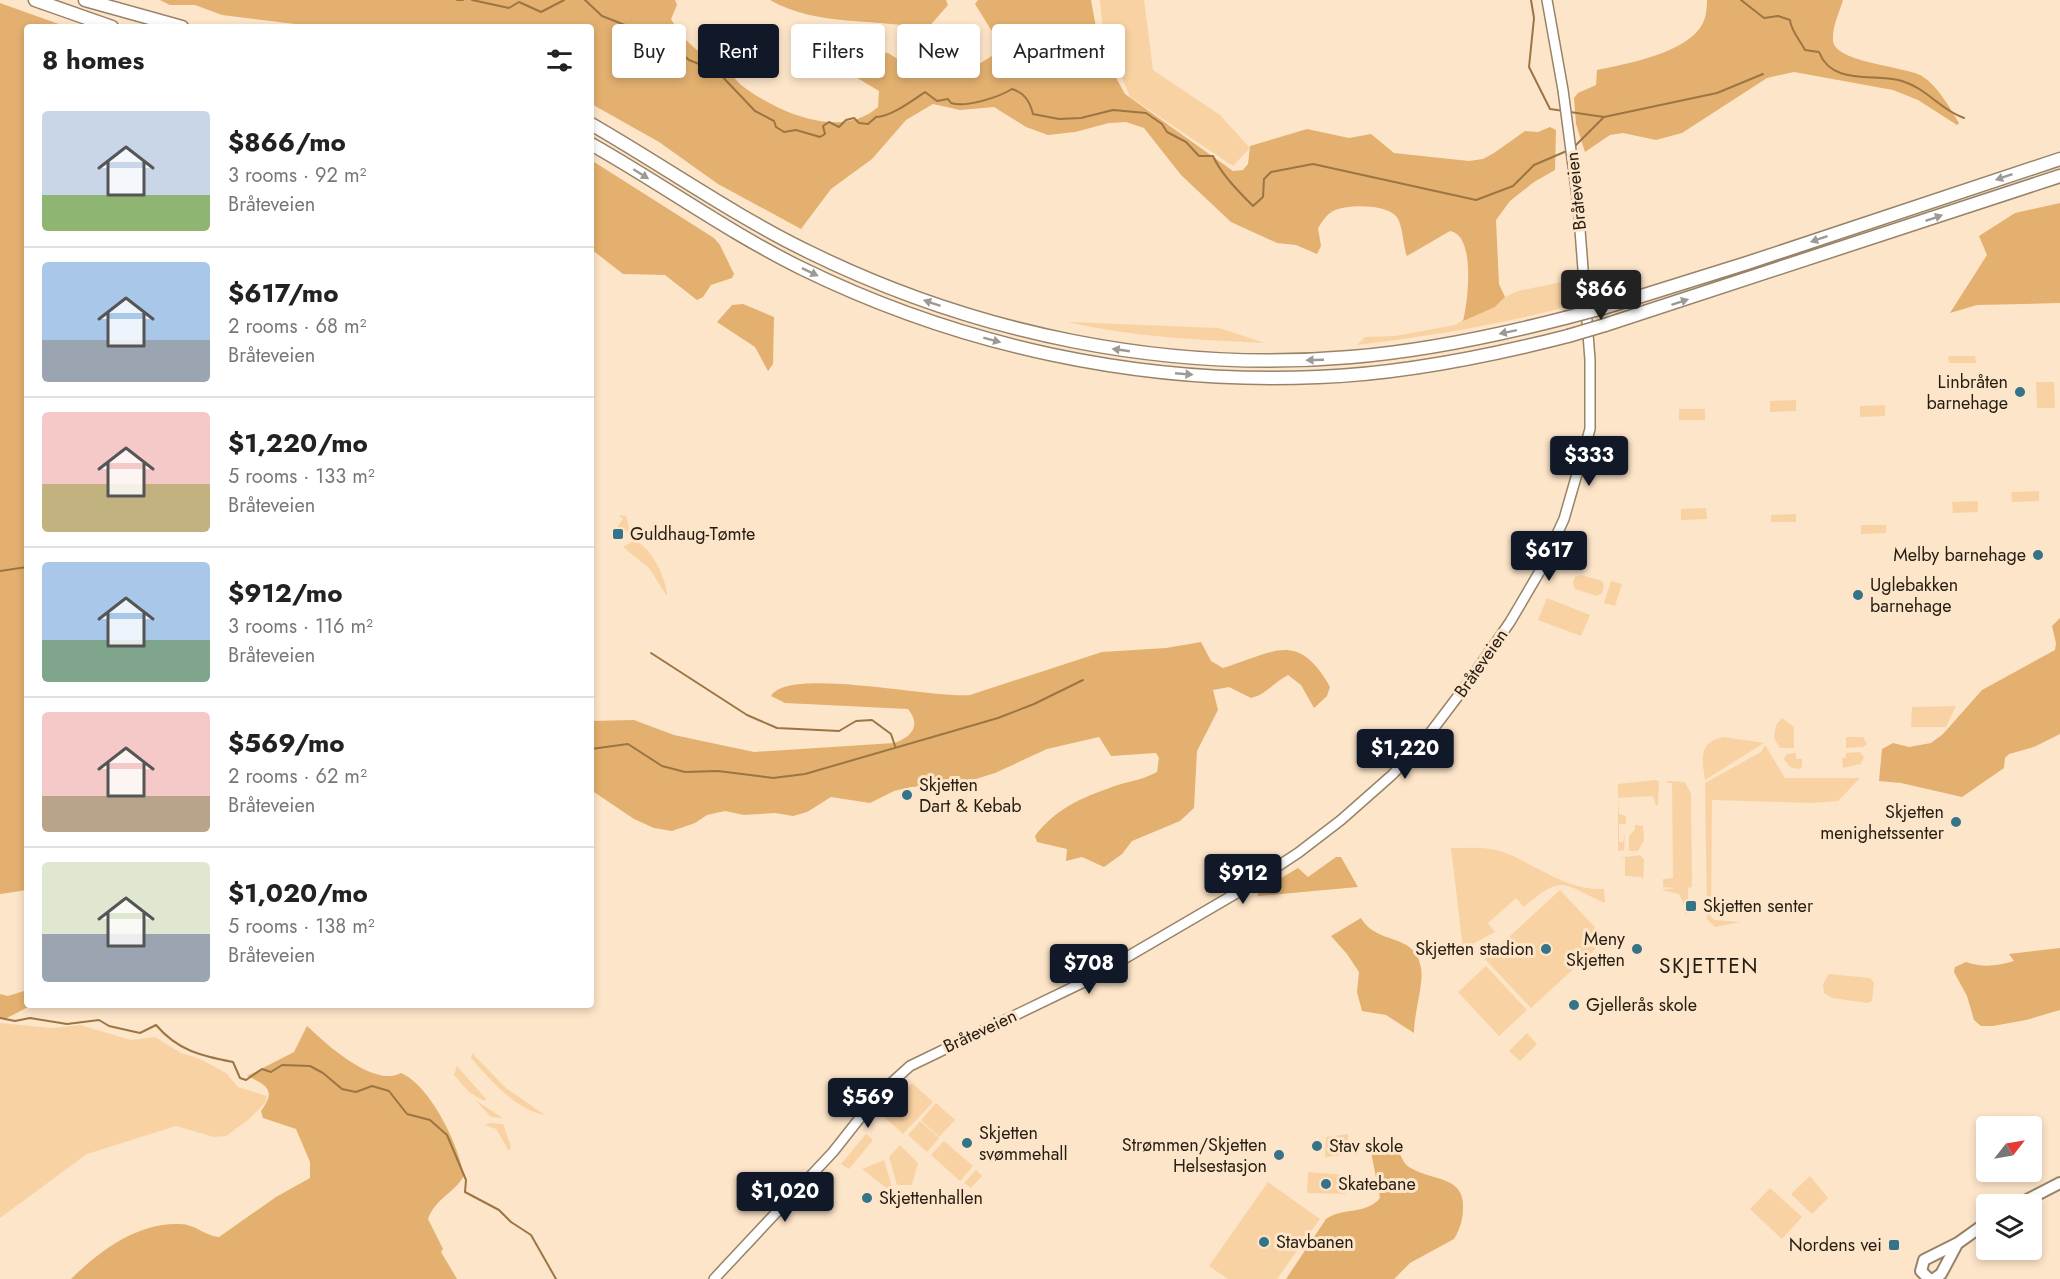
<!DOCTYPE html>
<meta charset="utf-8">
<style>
body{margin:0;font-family:Jost,sans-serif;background:#f6f6f6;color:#222;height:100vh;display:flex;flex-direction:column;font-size:22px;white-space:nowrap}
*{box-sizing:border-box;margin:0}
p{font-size:20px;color:#767676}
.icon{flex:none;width:33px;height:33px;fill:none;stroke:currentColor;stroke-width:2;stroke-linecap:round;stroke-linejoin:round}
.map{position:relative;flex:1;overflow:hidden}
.details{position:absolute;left:24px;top:24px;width:570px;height:984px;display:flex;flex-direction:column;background:#fff;border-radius:6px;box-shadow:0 3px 9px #0003}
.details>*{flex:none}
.top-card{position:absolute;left:612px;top:24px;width:570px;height:54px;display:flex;gap:12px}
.needle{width:39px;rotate:59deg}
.tools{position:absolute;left:1976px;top:1116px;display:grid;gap:12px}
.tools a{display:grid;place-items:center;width:66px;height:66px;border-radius:6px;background:#fff;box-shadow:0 3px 9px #0003;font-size:30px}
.price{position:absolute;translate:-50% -51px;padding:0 14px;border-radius:6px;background:#111827;color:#fff;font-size:20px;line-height:39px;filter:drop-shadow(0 2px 3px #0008)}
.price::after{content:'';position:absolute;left:50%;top:36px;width:18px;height:14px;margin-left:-9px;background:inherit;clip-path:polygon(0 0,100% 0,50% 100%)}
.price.selected{background:#222;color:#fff}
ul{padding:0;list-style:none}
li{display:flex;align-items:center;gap:18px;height:150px;padding:0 18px}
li+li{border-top:2px solid #e0e0e0}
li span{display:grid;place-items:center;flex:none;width:168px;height:120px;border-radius:6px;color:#555}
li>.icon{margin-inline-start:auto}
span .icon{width:72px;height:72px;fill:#fffc;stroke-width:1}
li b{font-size:26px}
h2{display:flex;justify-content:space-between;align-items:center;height:72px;padding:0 18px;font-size:26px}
.tag{padding:0 21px;border-radius:6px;background:#fff;box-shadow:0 3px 9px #0003;font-size:21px;line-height:54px}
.tag.selected{background:#111827;color:#fff}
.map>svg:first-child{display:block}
</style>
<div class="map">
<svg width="2060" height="1279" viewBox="0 0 2060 1279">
<rect width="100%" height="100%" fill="#fde5c9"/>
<path fill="#f9d2a3" d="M 1100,0 L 1144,0 L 1153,70 L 1220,115 L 1250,148 L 1233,166 L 1130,97 L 1103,32 Z
M 1562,282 L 1574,286 L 1577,304 C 1504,324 1432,336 1357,345 L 1365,337 L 1395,336 L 1455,325 L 1470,316 L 1495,307 L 1505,297 L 1518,291 Z
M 1067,322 L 1219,328 L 1265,343 C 1198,340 1133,337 1067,322 Z
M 1975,356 L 1976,363 L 1949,363 L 1948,356 Z
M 2036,382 L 2054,382 L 2055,408 L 2037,408 Z
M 1796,400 L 1796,411 L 1770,412 L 1770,401 Z
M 1885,405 L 1885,416 L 1860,417 L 1860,406 Z
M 1679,409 L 1705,409 L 1705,420 L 1679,420 Z
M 2039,491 L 2039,501 L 2012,502 L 2011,492 Z
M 1978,501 L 1978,512 L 1953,513 L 1952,502 Z
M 1706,508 L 1707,519 L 1681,520 L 1681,509 Z
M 1796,514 L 1796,522 L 1771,522 L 1771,515 Z
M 619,515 L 626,516 L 630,532 L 617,527 L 623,519 Z
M 1861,525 L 1886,525 L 1886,533 L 1861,534 Z
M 633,541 C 650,543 667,580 667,596 L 649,568 L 623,547 Z
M 1581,575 L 1602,581 L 1604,587 L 1602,593 L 1597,596 L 1575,589 L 1573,583 L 1575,577 Z
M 1611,581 L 1622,584 L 1615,606 L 1604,603 Z
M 1547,598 L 1590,615 L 1581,636 L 1538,620 Z
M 1956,706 L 1946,727 L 1911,727 L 1912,707 Z
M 1782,718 L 1794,727 L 1794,748 L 1780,748 L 1774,738 L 1776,725 Z
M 1724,737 L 1764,743 L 1705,780 C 1702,759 1698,742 1724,737 Z
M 1846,737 L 1863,737 L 1867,744 L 1863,747 L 1846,748 Z
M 1765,745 L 1785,778 L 1860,778 L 1838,801 L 1813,803 L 1712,800 L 1711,917 L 1715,920 L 1740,922 L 1715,927 L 1707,919 L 1705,783 L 1761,752 Z
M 1860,752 L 1864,757 L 1861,764 L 1843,768 L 1842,758 L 1846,758 L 1846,753 Z
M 1796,753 L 1796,759 L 1802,759 L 1802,767 L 1798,769 L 1790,767 L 1784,759 L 1787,754 Z
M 1655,780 L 1659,781 L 1658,805 L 1656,805 L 1653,796 L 1618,798 L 1619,814 L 1626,816 L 1626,824 L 1619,824 L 1619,842 L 1623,842 L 1625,833 L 1624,850 L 1618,851 L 1618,784 Z
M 1668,781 L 1685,782 L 1691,794 L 1692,887 L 1688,888 L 1688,910 L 1685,915 L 1685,907 L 1679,894 L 1661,890 L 1676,888 L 1663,887 L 1663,879 L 1673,878 L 1672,783 L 1667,783 Z
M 1635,825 L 1643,826 L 1644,840 L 1638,851 L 1629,851 L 1629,836 L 1635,829 Z
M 1451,848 C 1470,848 1488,846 1506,853 C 1540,867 1566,890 1604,889 L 1605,903 C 1561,884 1564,873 1524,907 L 1516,898 L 1488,923 L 1495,932 L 1463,949 Z
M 1640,855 L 1644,859 L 1643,883 L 1642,877 L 1625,876 L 1625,858 L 1618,858 Z
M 1560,890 L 1606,939 L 1531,1008 L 1485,959 Z
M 1486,966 L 1527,1010 L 1499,1036 L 1458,992 Z
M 1829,974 L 1870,978 L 1874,983 L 1872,1001 L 1868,1003 L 1832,998 L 1824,993 L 1823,984 Z
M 0,1023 L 51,1028 L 80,1025 L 131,1040 L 155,1037 L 181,1053 L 198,1058 L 226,1073 L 238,1087 L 267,1096 L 266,1102 L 248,1120 L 226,1136 L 214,1137 L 176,1126 L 87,1154 L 0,1218 Z
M 1527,1033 L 1537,1044 L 1520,1061 L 1509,1051 Z
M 472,1053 L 506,1088 L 545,1115 C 515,1110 490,1079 471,1058 Z
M 457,1066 L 486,1099 L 484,1101 L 469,1092 L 454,1075 Z
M 912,1083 L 933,1102 L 903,1134 L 882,1115 Z
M 475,1100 L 503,1118 L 491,1117 Z
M 936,1103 L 955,1120 L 939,1137 L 921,1120 Z
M 920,1121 L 939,1138 L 927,1152 L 908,1135 Z
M 490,1123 L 503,1124 L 511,1147 L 509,1151 L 496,1129 L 485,1125 Z
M 866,1134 L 873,1140 L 849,1169 L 841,1164 Z
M 1348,1134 L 1347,1154 L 1325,1157 L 1326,1137 Z
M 944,1141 L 973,1166 L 960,1181 L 931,1155 Z
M 900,1145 L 918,1163 L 912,1185 L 897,1185 L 889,1157 Z
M 884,1160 L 892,1187 L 889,1190 L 862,1169 Z
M 976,1170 L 982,1176 L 971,1188 L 964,1183 Z
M 1308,1172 L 1346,1175 L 1345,1194 L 1307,1193 Z
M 1810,1176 L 1828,1198 L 1812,1214 L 1791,1194 Z
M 1268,1182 L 1320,1219 L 1277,1279 L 1228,1279 L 1209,1266 Z
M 1770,1188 L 1802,1217 L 1782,1239 L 1750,1209 Z"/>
<path fill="#e3b06f" d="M 160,0 L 675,0 L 677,5 L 671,19 C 680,35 691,47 706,56 C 711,60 718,61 722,64 C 730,70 734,79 741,85 C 775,111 840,141 878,107 L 879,91 L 854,76 L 828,53 L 820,40 L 829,35 L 866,51 L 888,53 L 912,68 L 924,69 L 952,63 L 963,74 L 1003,49 L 975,4 L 978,0 L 1091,0 L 1100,49 L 1125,94 L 1233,171 L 1243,170 L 1248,164 L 1250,146 L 1307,129 L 1349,138 L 1371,134 L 1394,153 L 1469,161 L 1483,159 L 1494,153 L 1525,131 L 1538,132 L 1550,127 L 1556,130 L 1555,170 L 1534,182 L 1510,201 L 1496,220 L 1499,284 L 1505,297 L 1495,307 L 1463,321 C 1468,302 1476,235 1450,231 L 1407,256 C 1403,246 1403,224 1396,216 C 1385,204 1347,204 1333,211 C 1326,215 1322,222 1318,228 L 1321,246 L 1317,254 L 1296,245 L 1277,243 L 1231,222 L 1181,175 L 1144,128 L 1126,122 L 1109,123 L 1075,132 L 1048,135 L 1026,127 L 994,107 L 960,110 L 933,104 L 906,120 L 872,159 L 831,189 L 801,229 L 718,184 L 659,142 L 595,106 L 591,101 L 591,27 L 320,27 L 222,15 L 195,5 L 170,5 Z
M 770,0 L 946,0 L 948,5 L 927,29 C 876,18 817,27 770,0 Z
M 1707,0 L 1843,0 C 1839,14 1832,26 1833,41 C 1836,63 1905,66 1922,76 C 1939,87 1949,107 1959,123 L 1957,125 L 1918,100 L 1893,90 L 1794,72 L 1767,78 L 1682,133 L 1656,140 L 1623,133 L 1610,135 L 1585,152 L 1576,124 L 1574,98 L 1578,93 L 1596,85 L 1597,70 C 1626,64 1688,53 1703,23 C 1706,17 1707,7 1707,0 Z
M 0,3 L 67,27 L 27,27 L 27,890 L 0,894 Z
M 591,160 L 714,238 L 720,245 L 734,274 L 732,278 L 711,285 L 703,297 L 697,300 L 665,275 L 623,274 L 591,249 Z
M 2060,203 L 2060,303 L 1977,305 L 1950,313 L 1987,255 L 1979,236 L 2015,213 Z
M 743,304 L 774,317 L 773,364 L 768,371 L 755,347 L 717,322 L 732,305 Z
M 2060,618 L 2060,734 L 2034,747 L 2009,754 L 2005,758 L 2004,768 L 1962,797 L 1901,783 L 1879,781 L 1882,749 L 1893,743 L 1909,747 L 1931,743 L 1943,734 L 1982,690 L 2055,650 L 2056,643 L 2052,626 Z
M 1201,642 L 1211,661 L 1223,668 C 1274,652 1298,630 1330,687 L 1327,696 L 1314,708 L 1301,685 L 1288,675 C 1274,682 1267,694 1251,698 L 1229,687 L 1213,690 L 1218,710 L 1197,751 L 1194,808 L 1180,821 L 1132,841 L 1122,854 L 1104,867 L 1082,857 L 1066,861 L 1067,849 L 1037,842 L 1035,836 C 1056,807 1088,795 1121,784 C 1133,781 1146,778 1157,772 L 1159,758 L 1156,753 L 1111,756 L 1099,737 L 1047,749 L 995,773 L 960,784 L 911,787 L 894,791 L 870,803 L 831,797 L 807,812 L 793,816 L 775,813 L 744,815 L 725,811 L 707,815 L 695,823 L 672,831 L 654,828 L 634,819 L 591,790 L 591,721 L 634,720 L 674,735 L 754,752 L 894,743 C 911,737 922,726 908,709 L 785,703 L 771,696 C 788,666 934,699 970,695 L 1102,652 L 1166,648 Z
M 1336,857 L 1341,857 L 1358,887 L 1258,896 L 1258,892 L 1298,868 L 1308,877 Z
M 1361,918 C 1377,946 1416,932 1421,968 C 1424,983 1414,1013 1414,1033 L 1386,1015 L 1362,1011 L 1357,992 L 1359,972 L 1347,954 L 1331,936 Z
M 2060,948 L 2060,1010 L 2026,1020 L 1993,1026 L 1981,1026 L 1974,1020 L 1967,996 L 1954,972 L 1955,967 L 1966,962 C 1984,968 1996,966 2014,961 L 2009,954 Z
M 27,990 L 27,1005 L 30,1006 L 7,1018 L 0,1018 L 0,994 L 8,996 Z
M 307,1026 C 326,1044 374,1088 401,1073 C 431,1086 459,1146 464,1176 C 453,1194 435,1199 428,1219 L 443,1249 L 441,1252 L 457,1279 L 71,1279 C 99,1251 138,1222 180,1224 C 195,1224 205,1236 219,1237 L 276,1197 L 310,1178 L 310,1162 L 296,1129 L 263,1118 L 261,1111 C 276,1091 268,1085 247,1076 L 294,1052 Z
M 1390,1142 C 1401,1148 1400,1161 1409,1167 C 1430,1181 1465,1175 1463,1208 C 1463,1219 1460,1229 1454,1239 L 1410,1263 L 1394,1279 L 1286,1279 L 1326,1219 C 1343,1207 1366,1215 1380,1198 L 1371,1152 L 1383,1143 Z"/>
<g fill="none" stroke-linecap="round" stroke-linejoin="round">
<path stroke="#9b7544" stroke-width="2" d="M 457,0 L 463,0
M 472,0 L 509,8 L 519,2 L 541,12 L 564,0
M 585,0 L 602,16 L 630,27 L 646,29 L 666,40 L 689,60 L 717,71 L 755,111 L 774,121 L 776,127 L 784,132 L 796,130 L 820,137 L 825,134 L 823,126 L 829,122 L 839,127 L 846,120 L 854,118 L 859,123 L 868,124 L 876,117 C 890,117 912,101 925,92 L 937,101 L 948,99 L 951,103 C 966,108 999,97 1012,89 C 1025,93 1030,102 1033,114 L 1059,119 L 1081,118 L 1113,110 L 1146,113 L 1162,124 L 1167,132 L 1186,142 L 1199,156 L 1213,156 C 1221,174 1239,192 1253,206 L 1263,197 L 1264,179 L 1271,172 L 1313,164 L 1476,200 L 1513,186 L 1534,165 L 1569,150
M 1531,0 L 1534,18 L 1529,67 L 1550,109 L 1564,111
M 1741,0 L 1764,18 L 1778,16 L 1790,20 C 1791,31 1800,40 1805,50 L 1819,52 C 1832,86 1874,73 1902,81 C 1928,89 1939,109 1964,118
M 1570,112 L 1604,117
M 1574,147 L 1604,117 L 1717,93 L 1763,74
M 0,571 L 27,567
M 651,653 L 747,715 L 777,728 L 839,731 L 856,721 L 872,720 L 891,734 L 895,746
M 591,749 L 628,744 L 662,766 L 685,772 L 718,771 L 773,778 L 805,774 L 998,718 L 1034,704 L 1083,680
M 0,1018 L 15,1021 L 30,1018 L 67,1024 L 99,1020 L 109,1026 L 140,1033 L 156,1025 C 178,1051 202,1056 233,1062 L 240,1078 L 246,1080 L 262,1069 L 271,1072 L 282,1065 L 310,1066 L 323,1073 L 342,1089 L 356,1092 L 372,1086 L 389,1091 L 407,1114 L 430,1120 L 447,1135 L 466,1180 L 465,1192 L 499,1210 L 511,1222 L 531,1235 L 556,1279"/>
<defs>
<path id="secondary" d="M 714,1279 L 833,1152 L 878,1095 L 910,1066 L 1086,981 L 1240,891 L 1298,853 L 1341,820 L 1392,775 L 1424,741 L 1468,683 L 1510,622 L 1540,571 L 1564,519 L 1590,429 L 1590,360 L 1578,204 L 1563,90 L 1547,0"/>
<path id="primary" d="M 2019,1204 L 2060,1183
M 1929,1279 L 1921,1271 L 1924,1260 L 1958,1243 L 1986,1223
M 1934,1279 L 1941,1274 L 1956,1246"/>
<path id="highway" d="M 35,0 L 112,27
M 85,0 L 182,27
M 591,124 C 664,166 733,215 809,252 C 976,334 1166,373 1351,357 C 1424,351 1495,336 1565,318
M 591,144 C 662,184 728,232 801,268 C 960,346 1140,385 1318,377 C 1402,374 1486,357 1568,336
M 1603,308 L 1747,263 L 2060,159
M 1605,325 L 2060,176"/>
</defs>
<use href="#secondary" stroke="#988369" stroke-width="12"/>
<use href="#primary" stroke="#988369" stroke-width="14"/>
<use href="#highway" stroke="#988369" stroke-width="15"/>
<use href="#secondary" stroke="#fff" stroke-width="9"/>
<use href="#primary" stroke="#fff" stroke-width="10"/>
<use href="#highway" stroke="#fff" stroke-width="12"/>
<defs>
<path id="highway-bridge" d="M 1565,318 L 1603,308
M 1568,336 L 1605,325"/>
</defs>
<use href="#highway-bridge" stroke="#988369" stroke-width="15" stroke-linecap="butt"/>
<use href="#highway-bridge" stroke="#fff" stroke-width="12"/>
</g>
<defs><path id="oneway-solid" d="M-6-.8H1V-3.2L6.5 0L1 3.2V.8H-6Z" transform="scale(1.5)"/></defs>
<g fill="#9d9994">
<use href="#oneway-solid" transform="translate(641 174) rotate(32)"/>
<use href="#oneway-solid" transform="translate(2004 177) rotate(161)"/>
<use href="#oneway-solid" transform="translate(1934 218) rotate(-19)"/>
<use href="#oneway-solid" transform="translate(1819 239) rotate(161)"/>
<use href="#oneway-solid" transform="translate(810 272) rotate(26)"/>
<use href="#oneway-solid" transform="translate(1680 302) rotate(-18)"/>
<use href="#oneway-solid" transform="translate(932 303) rotate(-161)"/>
<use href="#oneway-solid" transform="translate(1508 332) rotate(168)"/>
<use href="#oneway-solid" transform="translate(992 340) rotate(15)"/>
<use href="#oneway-solid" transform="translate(1121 350) rotate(-172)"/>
<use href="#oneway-solid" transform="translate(1315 360) rotate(178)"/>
<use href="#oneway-solid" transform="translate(1184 374) rotate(5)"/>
</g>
<g fill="#347388" stroke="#fde5c9" stroke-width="2">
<circle cx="2020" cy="392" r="6"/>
<rect x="612" y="528" width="12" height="12" rx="3"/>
<circle cx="2038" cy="555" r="6"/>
<circle cx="1858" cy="595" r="6"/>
<circle cx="907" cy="795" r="6"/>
<circle cx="1956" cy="822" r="6"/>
<rect x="1685" y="900" width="12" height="12" rx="3"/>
<circle cx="1546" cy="949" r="6"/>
<circle cx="1637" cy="949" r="6"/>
<circle cx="1574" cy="1005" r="6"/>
<circle cx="967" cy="1143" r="6"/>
<circle cx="1317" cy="1146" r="6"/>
<circle cx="1279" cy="1155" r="6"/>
<circle cx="1326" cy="1184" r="6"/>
<circle cx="867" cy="1198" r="6"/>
<circle cx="1264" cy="1242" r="6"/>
<rect x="1888" y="1239" width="12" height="12" rx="3"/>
</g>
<g text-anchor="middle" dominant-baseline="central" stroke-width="6" stroke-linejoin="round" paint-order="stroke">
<g font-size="18" fill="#251c12" stroke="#fde5c9">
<text transform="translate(1576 191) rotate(-96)">Bråteveien</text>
<text transform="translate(1481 663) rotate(-55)">Bråteveien</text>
<text transform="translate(980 1031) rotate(-25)">Bråteveien</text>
</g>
<g font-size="18" fill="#251c12" stroke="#fde5c9" text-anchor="start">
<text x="2008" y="382" text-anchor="end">Linbråten<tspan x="2008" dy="21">barnehage</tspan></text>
<text x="630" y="534">Guldhaug-Tømte</text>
<text x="2026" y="555" text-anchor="end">Melby barnehage</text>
<text x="1870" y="585">Uglebakken<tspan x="1870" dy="21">barnehage</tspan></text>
<text x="919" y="785">Skjetten<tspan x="919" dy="21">Dart &amp; Kebab</tspan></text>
<text x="1944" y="812" text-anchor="end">Skjetten<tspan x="1944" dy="21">menighetssenter</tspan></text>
<text x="1703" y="906">Skjetten senter</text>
<text x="1625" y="939" text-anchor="end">Meny<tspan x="1625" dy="21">Skjetten</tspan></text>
<text x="1534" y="949" text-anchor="end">Skjetten stadion</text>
<text x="1586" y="1005">Gjellerås skole</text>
<text x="979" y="1133">Skjetten<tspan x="979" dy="21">svømmehall</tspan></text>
<text x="1267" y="1145" text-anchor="end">Strømmen/Skjetten<tspan x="1267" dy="21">Helsestasjon</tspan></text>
<text x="1329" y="1146">Stav skole</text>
<text x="1338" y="1184">Skatebane</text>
<text x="879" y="1198">Skjettenhallen</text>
<text x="1276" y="1242">Stavbanen</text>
<text x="1882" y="1245" text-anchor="end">Nordens vei</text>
</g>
<g font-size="21" letter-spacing="1.5" fill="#251c12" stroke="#fde5c9">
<text x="1709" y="966">SKJETTEN</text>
</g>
</g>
</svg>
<div class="tools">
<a><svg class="needle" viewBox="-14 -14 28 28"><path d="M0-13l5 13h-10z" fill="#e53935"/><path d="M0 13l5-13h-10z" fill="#767676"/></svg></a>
<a><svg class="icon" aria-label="layers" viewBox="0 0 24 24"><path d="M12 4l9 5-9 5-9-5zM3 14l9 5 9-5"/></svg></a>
</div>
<b class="price selected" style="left:1601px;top:321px">$866</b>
<b class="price" style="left:1589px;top:487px">$333</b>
<b class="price" style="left:1549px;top:582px">$617</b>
<b class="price" style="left:1405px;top:780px">$1,220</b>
<b class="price" style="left:1243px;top:905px">$912</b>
<b class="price" style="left:1089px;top:995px">$708</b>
<b class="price" style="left:868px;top:1129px">$569</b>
<b class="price" style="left:785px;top:1223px">$1,020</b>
<div class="top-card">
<a class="tag">Buy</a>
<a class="tag selected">Rent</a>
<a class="tag">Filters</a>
<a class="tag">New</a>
<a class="tag">Apartment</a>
</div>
<section class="details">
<h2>8 homes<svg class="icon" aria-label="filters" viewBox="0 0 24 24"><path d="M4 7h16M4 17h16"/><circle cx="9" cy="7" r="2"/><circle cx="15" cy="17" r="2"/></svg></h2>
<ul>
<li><span style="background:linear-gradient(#c9d6e8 70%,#8fb573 0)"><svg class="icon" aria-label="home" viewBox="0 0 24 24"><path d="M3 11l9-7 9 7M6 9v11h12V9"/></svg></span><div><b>$866/mo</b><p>3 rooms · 92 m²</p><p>Bråteveien</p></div></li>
<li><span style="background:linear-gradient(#a9c7e8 65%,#9aa5b1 0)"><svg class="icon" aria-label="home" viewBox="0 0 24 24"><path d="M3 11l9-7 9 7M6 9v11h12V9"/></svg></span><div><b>$617/mo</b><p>2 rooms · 68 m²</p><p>Bråteveien</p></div></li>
<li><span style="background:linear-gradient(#f6c9c9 60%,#c2b280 0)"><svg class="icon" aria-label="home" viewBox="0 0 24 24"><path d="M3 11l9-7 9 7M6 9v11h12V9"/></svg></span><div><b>$1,220/mo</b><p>5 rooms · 133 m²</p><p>Bråteveien</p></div></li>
<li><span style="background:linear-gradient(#a9c7e8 65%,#7fa58c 0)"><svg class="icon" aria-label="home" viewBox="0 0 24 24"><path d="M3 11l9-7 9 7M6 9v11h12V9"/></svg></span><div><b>$912/mo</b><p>3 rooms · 116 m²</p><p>Bråteveien</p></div></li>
<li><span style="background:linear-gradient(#f6c9c9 70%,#b9a48a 0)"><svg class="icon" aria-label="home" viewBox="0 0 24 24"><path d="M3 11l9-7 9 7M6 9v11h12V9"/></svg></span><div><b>$569/mo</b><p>2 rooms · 62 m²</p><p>Bråteveien</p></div></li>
<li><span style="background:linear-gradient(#dfe7d0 60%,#9aa5b1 0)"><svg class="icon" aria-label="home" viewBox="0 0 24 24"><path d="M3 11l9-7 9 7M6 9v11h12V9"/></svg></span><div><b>$1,020/mo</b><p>5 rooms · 138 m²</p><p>Bråteveien</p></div></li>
</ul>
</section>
</div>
